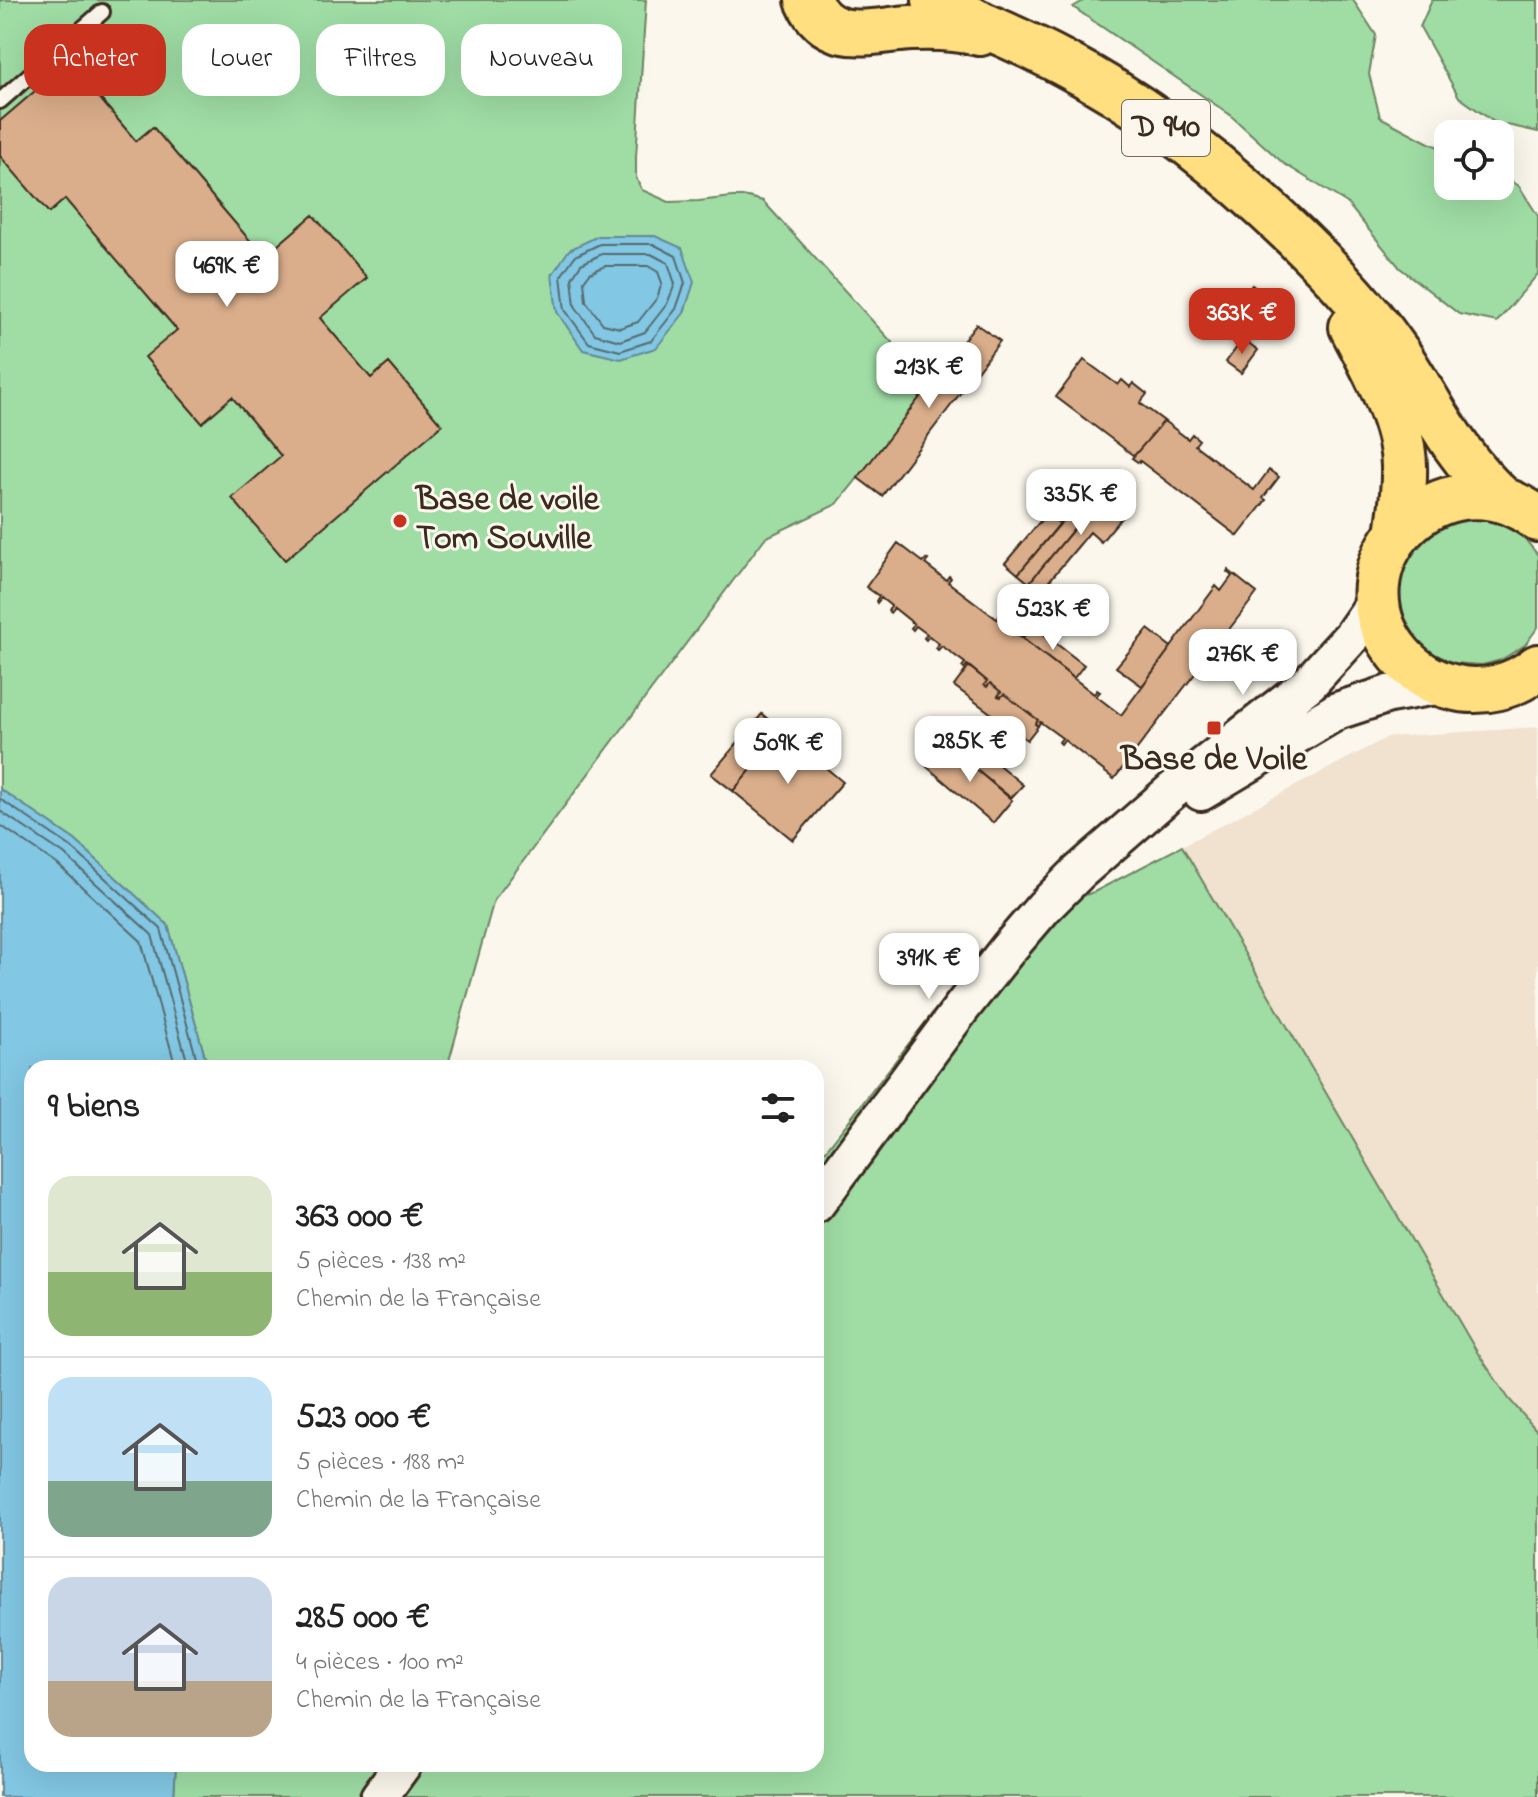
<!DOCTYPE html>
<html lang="fr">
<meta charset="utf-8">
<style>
body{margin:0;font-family:"Indie Flower",sans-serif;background:#f6f6f6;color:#222;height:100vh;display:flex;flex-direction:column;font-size:30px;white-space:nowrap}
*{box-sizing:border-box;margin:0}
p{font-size:26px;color:#767676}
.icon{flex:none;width:44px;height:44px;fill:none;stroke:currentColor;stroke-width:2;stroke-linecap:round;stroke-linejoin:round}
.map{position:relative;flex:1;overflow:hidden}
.sheet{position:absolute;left:24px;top:1060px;width:800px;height:712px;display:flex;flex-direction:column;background:#fff;border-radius:24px;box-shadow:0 8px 32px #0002}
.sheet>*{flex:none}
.top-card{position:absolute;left:24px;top:24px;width:800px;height:72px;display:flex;gap:16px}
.controls{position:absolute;left:1434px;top:120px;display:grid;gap:16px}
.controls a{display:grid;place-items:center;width:80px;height:80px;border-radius:16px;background:#fff;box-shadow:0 8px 32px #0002;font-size:40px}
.price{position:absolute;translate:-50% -68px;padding:0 18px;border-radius:16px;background:#fff;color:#222;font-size:26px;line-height:52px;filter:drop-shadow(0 2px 4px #0008)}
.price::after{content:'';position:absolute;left:50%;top:48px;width:24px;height:18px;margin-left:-12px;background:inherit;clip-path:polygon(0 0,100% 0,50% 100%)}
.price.active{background:#c8321e;color:#fff}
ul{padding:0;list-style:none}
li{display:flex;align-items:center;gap:24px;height:200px;padding:0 24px}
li+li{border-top:2px solid #e0e0e0}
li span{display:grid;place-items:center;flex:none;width:224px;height:160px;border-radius:24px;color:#555}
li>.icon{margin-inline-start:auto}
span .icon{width:96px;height:96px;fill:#fffc;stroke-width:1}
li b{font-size:34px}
h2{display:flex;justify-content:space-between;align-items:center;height:96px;padding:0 24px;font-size:34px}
.pill{padding:0 28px;border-radius:24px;background:#fff;box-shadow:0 8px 32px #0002;font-size:28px;line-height:72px}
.pill.active{background:#c8321e;color:#fff}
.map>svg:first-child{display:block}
</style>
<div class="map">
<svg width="1538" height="1797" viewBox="0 0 1538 1797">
<rect width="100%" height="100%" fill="#fbf7ec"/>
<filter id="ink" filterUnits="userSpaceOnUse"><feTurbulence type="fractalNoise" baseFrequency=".0125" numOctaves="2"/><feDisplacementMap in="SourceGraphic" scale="16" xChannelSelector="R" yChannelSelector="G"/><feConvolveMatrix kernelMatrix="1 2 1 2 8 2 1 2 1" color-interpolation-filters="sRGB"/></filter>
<g filter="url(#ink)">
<path fill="#f1e1cf" d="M 1538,727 L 1538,1432 L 1509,1399 L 1477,1352 L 1182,846 L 1388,737 Z"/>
<path fill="#9fdda5" stroke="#6d8462" stroke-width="2" d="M 0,0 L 646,0 L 636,157 L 636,178 L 642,190 L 669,202 L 699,201 L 732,197 L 748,197 L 763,201 L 930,384 L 858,478 L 837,504 L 765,538 L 494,900 L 447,1068 L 208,1068 L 168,925 L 75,840 L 0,789 Z
M 1085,0 L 1353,0 L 1376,35 L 1369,74 L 1380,117 L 1429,143 L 1448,151 L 1448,186 L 1500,186 L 1500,174 L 1519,186 L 1538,216 L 1538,274 L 1497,322 L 1459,314 L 1400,268 L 1347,203 L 1283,163 L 1229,114 L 1073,7 Z
M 1432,0 L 1538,0 L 1538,132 L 1494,122 L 1459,97 L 1420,27 Z
M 1487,517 L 1521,534 L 1538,555 L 1538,627 L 1525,645 L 1501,660 L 1482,665 L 1454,663 L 1428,651 L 1414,637 L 1401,612 L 1398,584 L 1411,548 L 1449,520 Z
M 1182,846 L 1477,1352 L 1509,1399 L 1538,1432 L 1538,1797 L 174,1797 L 176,1764 L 816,1764 L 816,1151 L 826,1150 L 998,929 L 1096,891 Z"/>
<path fill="#82c7e3" stroke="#668894" stroke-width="2" d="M 598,236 L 655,236 L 682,248 L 694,282 L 684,313 L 656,348 L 621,359 L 583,350 L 557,312 L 552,275 L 569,250 Z
M 0,789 L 75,840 L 168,925 L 208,1068 L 32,1068 L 32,1764 L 176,1764 L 174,1797 L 0,1797 Z"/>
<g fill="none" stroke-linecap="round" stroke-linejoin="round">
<path stroke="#57696d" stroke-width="2" d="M 600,244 L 653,244 L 676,256 L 685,283 L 676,309 L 651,341 L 620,351 L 589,343 L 565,310 L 561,276 L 575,256 Z
M 602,254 L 651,254 L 668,263 L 675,284 L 667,304 L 645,332 L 620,341 L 595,334 L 575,306 L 572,278 L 581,264 Z
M 605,266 L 648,266 L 658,272 L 662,283 L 657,298 L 638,322 L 620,328 L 603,324 L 586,301 L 584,281 L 590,273 Z
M 0,799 L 70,846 L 161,929 L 199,1068
M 0,811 L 64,854 L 152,935 L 189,1068
M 0,825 L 57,864 L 141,941 L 176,1068"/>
</g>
<path fill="#daae8b" stroke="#3b2a1e" stroke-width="2" d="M 69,62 L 136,141 L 153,127 L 264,257 L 313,215 L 367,278 L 320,318 L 371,378 L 389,363 L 442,425 L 285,560 L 232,498 L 281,456 L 232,397 L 202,423 L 145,357 L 177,330 L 65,199 L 49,213 L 0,156 L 0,121 Z
M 1252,285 L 1261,292 L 1252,305 L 1243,297 Z
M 976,324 L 1000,341 L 882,496 L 858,478 Z
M 1243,339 L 1258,350 L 1241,373 L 1226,362 Z
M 1084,360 L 1118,385 L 1122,380 L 1130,387 L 1133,383 L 1147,394 L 1140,403 L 1164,421 L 1134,456 L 1056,397 Z
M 1164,421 L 1188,439 L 1192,434 L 1199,440 L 1195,445 L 1254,490 L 1269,470 L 1279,477 L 1263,498 L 1266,500 L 1238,536 L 1140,461 L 1139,463 L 1132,458 Z
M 1103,493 L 1126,512 L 1101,542 L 1090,532 L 1040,592 L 1029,583 Z
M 1047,513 L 1060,524 L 1018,574 L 1005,563 Z
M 1067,515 L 1078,524 L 1029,583 L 1018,574 Z
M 898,543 L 923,562 L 926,559 L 928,560 L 925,564 L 946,580 L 949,576 L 951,578 L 948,582 L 997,619 L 1000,615 L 1003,617 L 1000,621 L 1020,637 L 1023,633 L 1025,635 L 1022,638 L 1094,694 L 1097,690 L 1100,692 L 1096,696 L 1121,715 L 1216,586 L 1221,591 L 1232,576 L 1227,572 L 1228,570 L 1257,593 L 1114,779 L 1064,740 L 1061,744 L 1059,742 L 1062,738 L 1040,722 L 1038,726 L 1035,724 L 1038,720 L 1004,694 L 1001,697 L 998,696 L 1001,692 L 990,683 L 987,687 L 984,685 L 987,681 L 967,665 L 964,669 L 962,667 L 965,663 L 942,646 L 938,650 L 936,648 L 939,644 L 929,636 L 926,640 L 924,638 L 927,634 L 916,626 L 913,630 L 911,628 L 914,624 L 894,608 L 890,613 L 888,611 L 891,606 L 881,598 L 877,603 L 876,601 L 879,596 L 866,587 Z
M 1032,625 L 1084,665 L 1074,678 L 1022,638 Z
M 1148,629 L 1171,647 L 1142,686 L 1116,667 Z
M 969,666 L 987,681 L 984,685 L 987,687 L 990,683 L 1001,692 L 998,696 L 1001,697 L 1004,694 L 1038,720 L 1035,724 L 1038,726 L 1027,740 L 954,686 Z
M 762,714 L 783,732 L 733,791 L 711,774 Z
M 783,732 L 843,782 L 793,840 L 733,791 Z
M 959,732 L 1023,785 L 1011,798 L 947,746 Z
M 946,744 L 1012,800 L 993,823 L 927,767 Z"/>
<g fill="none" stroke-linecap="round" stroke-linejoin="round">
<defs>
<path id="service" d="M 0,101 L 102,12"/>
<path id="tertiary" d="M 1201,792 L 1337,711 L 1389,694 L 1442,685
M 816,1204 L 963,1006 L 1008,949 L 1044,907 L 1078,873 L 1172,791 L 1309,683 L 1352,636 L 1370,610 L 1377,596
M 379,1797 L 403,1764"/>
<path id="primary" d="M 808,0 C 828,47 872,30 911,28 C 934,27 958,28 980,33
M 935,0 C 949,11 967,17 983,25 C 1011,37 1039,50 1065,64 C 1136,101 1207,155 1266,209 C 1314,253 1360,299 1397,352 C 1431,403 1455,458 1502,499
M 1352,327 C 1373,367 1403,420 1404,466 C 1405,489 1401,511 1398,534
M 1538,519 C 1442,445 1326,567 1400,655 C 1414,671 1431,682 1452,687 C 1482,695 1514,687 1538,667"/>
</defs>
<use href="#service" stroke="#3b2a1e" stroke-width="20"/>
<use href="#tertiary" stroke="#3b2a1e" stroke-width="42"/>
<use href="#primary" stroke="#3b2a1e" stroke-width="50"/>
<use href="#service" stroke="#fbf7ec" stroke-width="14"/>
<use href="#tertiary" stroke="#fbf7ec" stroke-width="36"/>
<use href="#primary" stroke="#ffdf80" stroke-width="44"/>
</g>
</g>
<g fill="#c8321e" stroke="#fbf7ec" stroke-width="3">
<circle cx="400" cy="521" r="8"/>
<rect x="1206" y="720" width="16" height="16" rx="4"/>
</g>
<g text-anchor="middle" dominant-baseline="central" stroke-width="6" stroke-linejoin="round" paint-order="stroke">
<rect fill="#fbf7ec" stroke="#75685c" stroke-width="2" x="1122" y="100" width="88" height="56" rx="6"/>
<g font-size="32" font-weight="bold" fill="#3b2a1e">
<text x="1166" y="128">D 940</text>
</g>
<g font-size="34" font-weight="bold" fill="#3b2a1e" stroke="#fbf7ec" text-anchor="start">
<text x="416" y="501">Base de voile<tspan x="416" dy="39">Tom Souville</tspan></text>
<text x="1214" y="761" text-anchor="middle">Base de Voile</text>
</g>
</g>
</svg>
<div class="controls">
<a><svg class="icon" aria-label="locate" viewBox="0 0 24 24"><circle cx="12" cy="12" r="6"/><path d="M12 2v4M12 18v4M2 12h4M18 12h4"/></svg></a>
</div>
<b class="price" style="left:227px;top:309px">469K €</b>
<b class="price active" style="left:1242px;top:356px">363K €</b>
<b class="price" style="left:929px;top:410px">213K €</b>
<b class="price" style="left:1081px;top:537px">335K €</b>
<b class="price" style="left:1053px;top:652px">523K €</b>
<b class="price" style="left:1243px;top:697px">276K €</b>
<b class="price" style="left:970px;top:784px">285K €</b>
<b class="price" style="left:788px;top:786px">509K €</b>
<b class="price" style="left:929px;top:1001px">391K €</b>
<div class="top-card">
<a class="pill active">Acheter</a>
<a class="pill">Louer</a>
<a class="pill">Filtres</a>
<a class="pill">Nouveau</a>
</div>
<section class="sheet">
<h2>9 biens<svg class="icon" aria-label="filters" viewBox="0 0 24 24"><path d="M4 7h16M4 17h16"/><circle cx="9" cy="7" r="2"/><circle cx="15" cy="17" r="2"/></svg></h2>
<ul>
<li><span style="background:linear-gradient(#dfe7d0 60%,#8fb573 0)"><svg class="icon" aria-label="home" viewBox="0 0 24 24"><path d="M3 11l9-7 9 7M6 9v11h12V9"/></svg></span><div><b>363 000 €</b><p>5 pièces · 138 m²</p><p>Chemin de la Française</p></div></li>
<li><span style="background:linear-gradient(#bfe0f5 65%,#7fa58c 0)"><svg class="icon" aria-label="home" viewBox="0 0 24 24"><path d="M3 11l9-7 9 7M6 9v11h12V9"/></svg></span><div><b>523 000 €</b><p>5 pièces · 188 m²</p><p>Chemin de la Française</p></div></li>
<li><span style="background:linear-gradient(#c9d6e8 65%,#b9a48a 0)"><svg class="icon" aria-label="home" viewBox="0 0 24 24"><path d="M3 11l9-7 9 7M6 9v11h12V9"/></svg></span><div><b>285 000 €</b><p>4 pièces · 100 m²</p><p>Chemin de la Française</p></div></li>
</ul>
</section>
</div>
